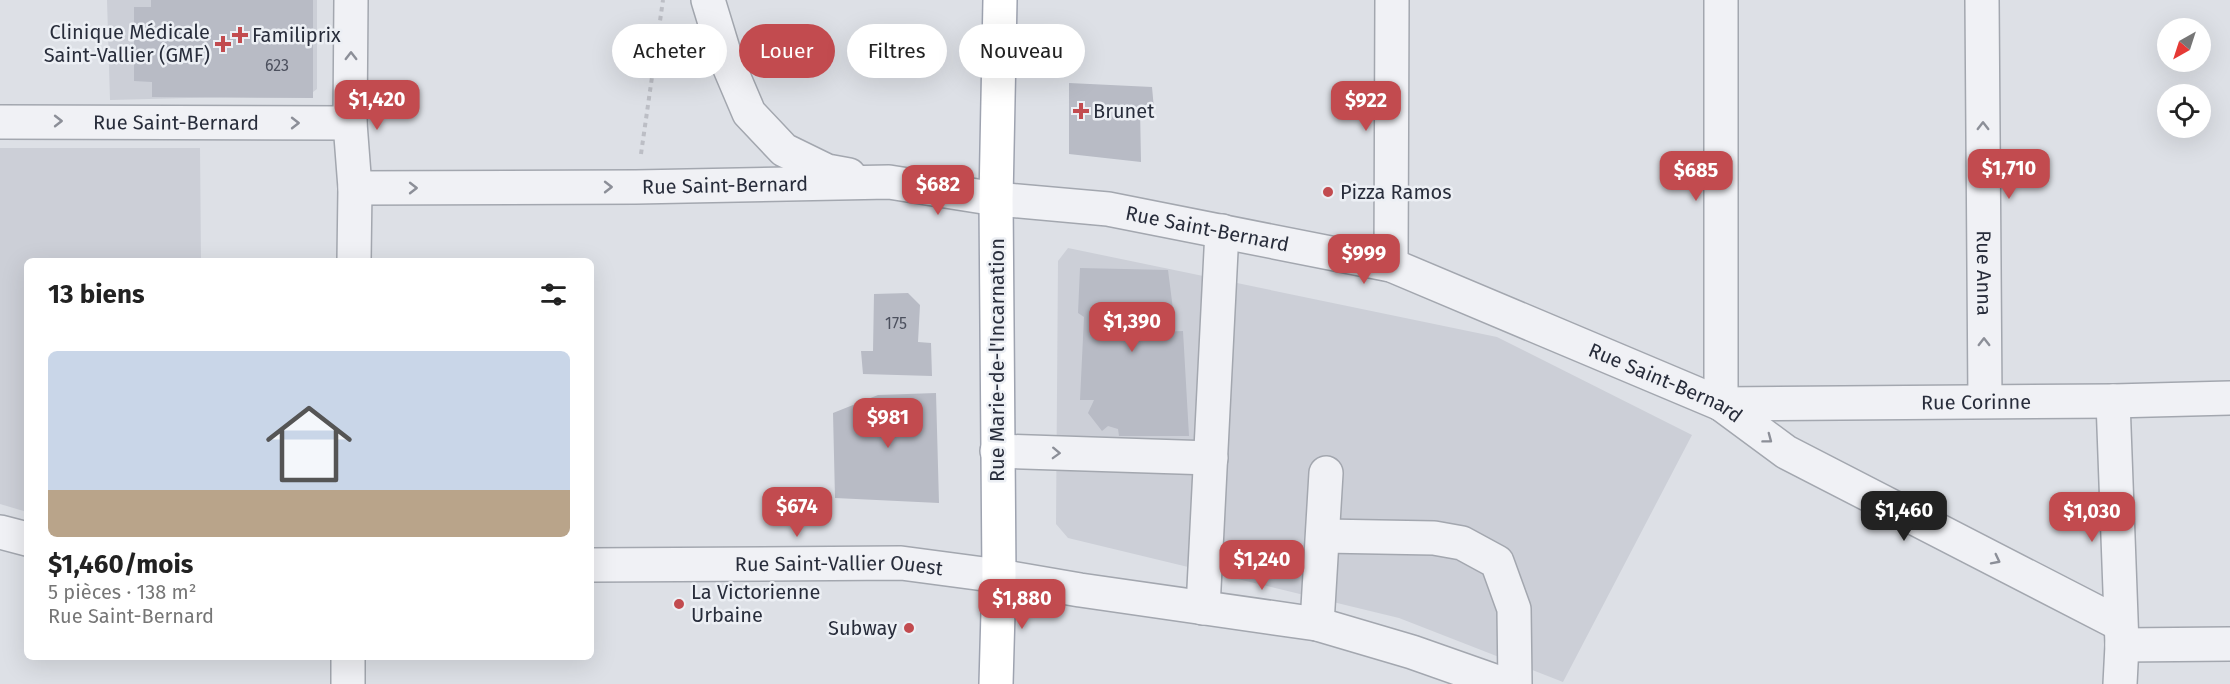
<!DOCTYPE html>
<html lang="fr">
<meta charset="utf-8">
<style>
body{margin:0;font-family:"Fira Sans",sans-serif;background:#f6f6f6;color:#222;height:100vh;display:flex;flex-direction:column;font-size:22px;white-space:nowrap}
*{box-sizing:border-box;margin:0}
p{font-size:20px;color:#767676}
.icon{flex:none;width:33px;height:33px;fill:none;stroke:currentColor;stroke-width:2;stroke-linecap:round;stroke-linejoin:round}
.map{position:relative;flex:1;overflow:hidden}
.side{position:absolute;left:24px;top:258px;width:570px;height:402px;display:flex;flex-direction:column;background:#fff;border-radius:9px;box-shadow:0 6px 24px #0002}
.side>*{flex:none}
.guide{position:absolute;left:612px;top:24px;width:570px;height:54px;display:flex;gap:12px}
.needle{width:39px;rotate:219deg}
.buttons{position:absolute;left:2157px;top:18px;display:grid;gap:12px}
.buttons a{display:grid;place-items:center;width:54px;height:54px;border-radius:50%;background:#fff;box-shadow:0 6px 24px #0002;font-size:30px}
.price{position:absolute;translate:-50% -51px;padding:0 14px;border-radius:12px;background:#c24b4f;color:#fff;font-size:20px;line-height:39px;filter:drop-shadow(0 2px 3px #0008)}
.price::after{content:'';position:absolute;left:50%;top:36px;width:18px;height:14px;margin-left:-9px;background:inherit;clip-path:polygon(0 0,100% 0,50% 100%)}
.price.current{background:#222;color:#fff}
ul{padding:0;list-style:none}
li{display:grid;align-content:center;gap:12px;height:318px;padding:0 24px}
li span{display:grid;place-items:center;height:186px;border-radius:9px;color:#555}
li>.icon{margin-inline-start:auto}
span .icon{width:108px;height:108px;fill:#fffc;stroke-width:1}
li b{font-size:26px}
h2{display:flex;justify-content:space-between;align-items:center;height:72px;padding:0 24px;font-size:26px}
.pill{padding:0 21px;border-radius:27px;background:#fff;box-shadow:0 6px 24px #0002;font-size:21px;line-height:54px}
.pill.current{background:#c24b4f;color:#fff}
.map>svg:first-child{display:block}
</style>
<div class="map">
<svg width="2230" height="684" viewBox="0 0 2230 684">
<rect width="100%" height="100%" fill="#dde0e6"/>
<path fill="#cccfd7" d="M 107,0 L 317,0 L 317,89 L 309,95 L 110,100 Z
M 0,148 L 200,148 L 201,261 L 27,261 L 27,512 L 0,504 Z
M 1068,248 L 1497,337 L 1692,435 L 1563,682 L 1399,618 L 1068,538 L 1056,524 L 1058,261 Z"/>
<path fill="#b8bbc5" d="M 151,0 L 313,0 L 313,98 L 152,97 L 152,82 L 134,81 L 134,7 L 151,7 Z
M 1069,83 L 1152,87 L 1154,109 L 1140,109 L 1141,162 L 1069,154 Z
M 1080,268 L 1168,270 L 1174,317 L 1157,317 L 1158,332 L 1183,331 L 1189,436 L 1119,436 L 1118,429 L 1108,426 L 1102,431 L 1088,413 L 1094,400 L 1080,400 L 1084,317 L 1078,313 Z
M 908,293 L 920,305 L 918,342 L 931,343 L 932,376 L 863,374 L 861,351 L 873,351 L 874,294 Z
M 936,393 L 939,503 L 835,498 L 833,413 L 878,395 Z"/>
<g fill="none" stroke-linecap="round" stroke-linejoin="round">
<defs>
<g id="minor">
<path d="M 351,0 L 350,123 L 355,188 L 354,261"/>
<path d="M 708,0 L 726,59 L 749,113 L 784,150 L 827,171 L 849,175"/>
<path d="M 1721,0 L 1721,404"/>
<path id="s1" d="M 1982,0 L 1985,401"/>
<path id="s2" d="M 0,122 L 350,123"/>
<path id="s3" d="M 355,188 L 636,187 L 889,182 L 996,199 L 1108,209 L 1391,265 L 1721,404 L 1786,452 L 2120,624"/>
<path d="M 1391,265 L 1392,0"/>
<path d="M 2113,401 L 2122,645 L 2120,684"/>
<path id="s4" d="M 1721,404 L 2113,401 L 2230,398"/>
<path d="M 997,451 L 1211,458"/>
<path d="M 0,532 L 27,539"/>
<path d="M 1324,536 L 1434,538 L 1462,543 L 1497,562 L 1514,609 L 1515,684"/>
<path id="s5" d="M 591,565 L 901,563 L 999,576 L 1080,590 L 1317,624 L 1412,652 L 1503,684"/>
<path d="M 1203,608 L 1222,231"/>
<path d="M 1317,624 L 1326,473"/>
<path d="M 2122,645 L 2230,644"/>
<path d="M 348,684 L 348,657"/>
</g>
<path id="major" d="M 996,684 L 999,576 L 996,199 L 1000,0"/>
</defs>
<use href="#minor" stroke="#a3a7af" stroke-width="36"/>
<use href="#major" stroke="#9ea3b0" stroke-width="36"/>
<path stroke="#bcbec5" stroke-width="4" stroke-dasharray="4.5 4.5" stroke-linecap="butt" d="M 641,154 L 663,0"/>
<use href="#minor" stroke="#f0f1f5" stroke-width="33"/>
<use href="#major" stroke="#fff" stroke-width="33"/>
</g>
<defs><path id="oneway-chevron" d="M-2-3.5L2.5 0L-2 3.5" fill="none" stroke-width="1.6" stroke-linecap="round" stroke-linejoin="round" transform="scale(1.5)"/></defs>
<g stroke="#8c8f98">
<use href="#oneway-chevron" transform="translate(351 56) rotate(-90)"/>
<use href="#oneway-chevron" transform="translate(58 121)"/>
<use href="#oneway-chevron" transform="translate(295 123)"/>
<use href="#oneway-chevron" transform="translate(1983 126) rotate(-90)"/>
<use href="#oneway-chevron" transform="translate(608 187)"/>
<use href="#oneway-chevron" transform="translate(413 188)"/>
<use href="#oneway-chevron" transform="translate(1984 342) rotate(-90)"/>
<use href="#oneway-chevron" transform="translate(1768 439) rotate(37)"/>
<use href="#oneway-chevron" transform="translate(1056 453) rotate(2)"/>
<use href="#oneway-chevron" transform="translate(1996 560) rotate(27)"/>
</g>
<g fill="#c24b4f" stroke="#eceff4" stroke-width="2">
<path d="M237 26h6v6h6v6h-6v6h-6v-6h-6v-6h6z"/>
<path d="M220 35h6v6h6v6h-6v6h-6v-6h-6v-6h6z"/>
<path d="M1078 102h6v6h6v6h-6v6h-6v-6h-6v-6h6z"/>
<circle cx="1328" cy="192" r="6"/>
<circle cx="679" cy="604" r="6"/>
<circle cx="909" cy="628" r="6"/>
</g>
<g text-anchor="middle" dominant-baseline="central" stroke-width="5" stroke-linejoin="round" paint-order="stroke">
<g font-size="16" fill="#4c505e">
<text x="277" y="65">623</text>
<text x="896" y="323">175</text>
</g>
<g font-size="20" fill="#282d3b" stroke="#eceff4" text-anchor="start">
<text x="210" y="32" text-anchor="end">Clinique Médicale<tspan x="210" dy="23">Saint-Vallier (GMF)</tspan></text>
<text x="252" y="35">Familiprix</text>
<text x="1093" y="111">Brunet</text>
<text x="1340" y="192">Pizza Ramos</text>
<text x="691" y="592">La Victorienne<tspan x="691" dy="23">Urbaine</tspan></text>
<text x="897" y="628" text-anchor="end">Subway</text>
</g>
<g font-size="20" fill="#282d3b" stroke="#eceff4">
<text stroke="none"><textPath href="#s2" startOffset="176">Rue Saint-Bernard</textPath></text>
<text stroke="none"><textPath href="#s3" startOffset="370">Rue Saint-Bernard</textPath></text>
<text stroke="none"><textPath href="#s3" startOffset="856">Rue Saint-Bernard</textPath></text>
<text stroke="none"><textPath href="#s1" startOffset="273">Rue Anna</textPath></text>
<text transform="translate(997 360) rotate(-90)">Rue Marie-de-l'Incarnation</text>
<text stroke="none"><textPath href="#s3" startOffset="1342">Rue Saint-Bernard</textPath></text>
<text stroke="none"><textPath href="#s4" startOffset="255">Rue Corinne</textPath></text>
<text stroke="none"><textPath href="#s5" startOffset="248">Rue Saint-Vallier Ouest</textPath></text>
</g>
</g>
</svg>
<div class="buttons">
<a><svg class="needle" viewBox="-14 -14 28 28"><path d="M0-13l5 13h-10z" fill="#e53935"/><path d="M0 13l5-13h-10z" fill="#767676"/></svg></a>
<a><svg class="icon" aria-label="locate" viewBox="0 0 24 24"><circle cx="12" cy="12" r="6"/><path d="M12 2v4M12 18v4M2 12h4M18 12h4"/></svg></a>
</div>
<b class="price" style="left:377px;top:131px">$1,420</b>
<b class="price" style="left:1366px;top:132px">$922</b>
<b class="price" style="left:2009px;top:200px">$1,710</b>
<b class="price" style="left:1696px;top:202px">$685</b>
<b class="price" style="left:938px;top:216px">$682</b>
<b class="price" style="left:1364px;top:285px">$999</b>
<b class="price" style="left:1132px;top:353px">$1,390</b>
<b class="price" style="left:888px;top:449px">$981</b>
<b class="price" style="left:797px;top:538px">$674</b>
<b class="price current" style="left:1904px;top:542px">$1,460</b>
<b class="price" style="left:2092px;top:543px">$1,030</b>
<b class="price" style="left:1262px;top:591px">$1,240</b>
<b class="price" style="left:1022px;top:630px">$1,880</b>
<div class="guide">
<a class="pill">Acheter</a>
<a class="pill current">Louer</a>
<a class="pill">Filtres</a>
<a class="pill">Nouveau</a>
</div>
<section class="side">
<h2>13 biens<svg class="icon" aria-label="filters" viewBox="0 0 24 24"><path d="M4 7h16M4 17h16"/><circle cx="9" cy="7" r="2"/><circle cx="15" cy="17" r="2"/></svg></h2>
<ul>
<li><span style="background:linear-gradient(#c9d6e8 75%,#b9a48a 0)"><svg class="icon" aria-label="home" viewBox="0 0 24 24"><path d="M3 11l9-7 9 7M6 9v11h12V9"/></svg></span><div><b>$1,460/mois</b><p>5 pièces · 138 m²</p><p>Rue Saint-Bernard</p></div></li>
</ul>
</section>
</div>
